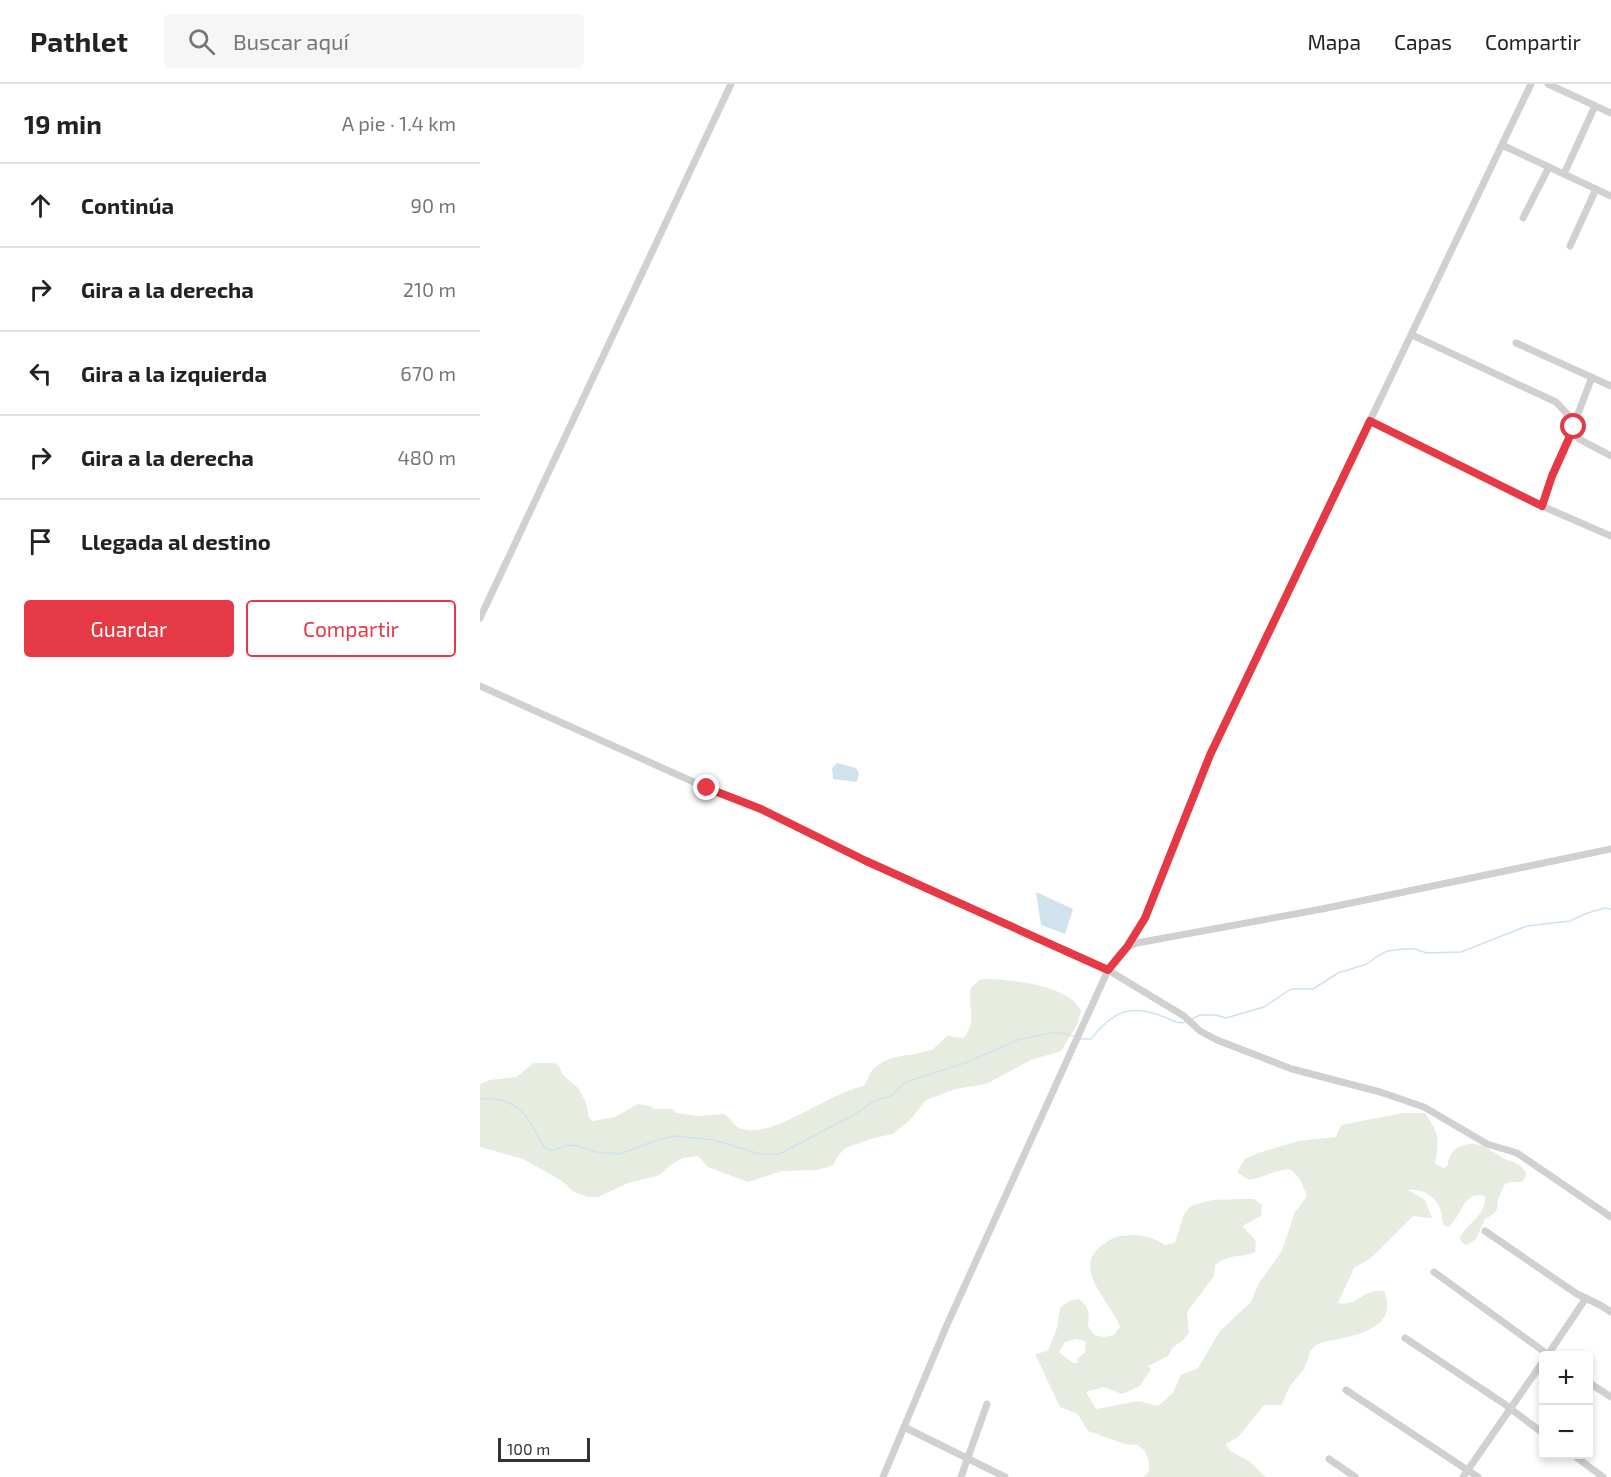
<!DOCTYPE html>
<html lang="es">
<head>
<meta charset="utf-8">
<style>
  body { margin:0; font-family:"Exo 2",sans-serif; background:#f6f6f6; color:#222 }
  .controls { position:absolute; right:18px; bottom:18px; display:grid; overflow:hidden; border-radius:6px; box-shadow:0 3px 9px #0003 }
  .controls button { width:54px; height:54px; display:grid; place-items:center; padding:0; border:0; border-bottom:2px solid #e0e0e0; background:#fff; color:#222; font:30px sans-serif }
  .scale { position:absolute; left:18px; bottom:15px; width:92px; box-sizing:border-box; padding-left:6px; border:3px solid #333; border-top:0; font-size:16px; line-height:21px; white-space:nowrap; color:#333; -webkit-text-stroke:4px #fff; paint-order:stroke }
  .stop { position:absolute; width:18px; height:18px; margin:-14px; border:4px solid #e63946; border-radius:50%; background:#fff }
  .stop.end { background:#e63946; border-color:#fff; box-shadow:0 2px 6px #0008 }
  .list { margin:0; padding:0; list-style:none }
  h2 { display:flex; justify-content:space-between; align-items:center; height:78px; margin:0; padding:0 24px; font-size:26px }
  h2 small { font-size:20px; font-weight:400; color:#767676 }
  .list li { display:grid; grid-template-columns:39px 1fr auto; gap:18px; align-items:center; box-sizing:border-box; height:84px; padding:0 24px; border-top:2px solid #e0e0e0 }
  .list b { display:block; font-size:22px; white-space:nowrap }
  .list em { font-size:20px; font-style:normal; color:#767676 }
  .actions { display:flex; gap:12px; padding:18px 24px }
  .actions a { flex:1; padding:14px 0; border:2px solid #e63946; border-radius:6px; text-align:center; font-size:21px; color:#e63946 }
  .actions .main { background:#e63946; color:#fff }
  .icon { flex:none; width:33px; height:33px; fill:none; stroke:currentColor; stroke-width:2; stroke-linecap:round; stroke-linejoin:round }
  .map { position:relative; flex:none; width:1131px; height:1393px; overflow:hidden }
  header { display:flex; align-items:center; gap:36px; box-sizing:border-box; height:84px; padding:0 30px; background:#fff; border-bottom:2px solid #e0e0e0 }
  header strong { font-size:28px }
  nav { display:flex; gap:33px; margin-inline-start:auto; font-size:21px }
  .search { width:420px; height:54px; background:#f6f6f6; display:flex; align-items:center; gap:15px; box-sizing:border-box; padding:0 21px; border-radius:6px; color:#767676; font-size:22px }
  main { display:flex }
  aside { flex:1; background:#fff }
  .map>svg:first-child { display:block }
</style>
</head>
<body>
<header>
<strong>Pathlet</strong>
<div class="search"><svg class="icon" aria-label="search" viewBox="0 0 24 24"><circle cx="10" cy="10" r="6"/><path d="M15 15l6 6"/></svg>Buscar aquí</div>
<nav><a>Mapa</a><a>Capas</a><a>Compartir</a></nav>
</header>
<main>
<aside>
<h2>19 min<small>A pie · 1.4 km</small></h2>
<ul class="list">
<li><svg class="icon" aria-label="ahead" viewBox="0 0 24 24"><path d="M12 20V5M6 11l6-6 6 6"/></svg><div><b>Continúa</b></div><em>90 m</em></li>
<li><svg class="icon" aria-label="right" viewBox="0 0 24 24"><path d="M7 20v-9h11M14 6l5 5-5 5"/></svg><div><b>Gira a la derecha</b></div><em>210 m</em></li>
<li><svg class="icon" aria-label="left" viewBox="0 0 24 24"><path d="M17 20v-9H6M10 6l-5 5 5 5"/></svg><div><b>Gira a la izquierda</b></div><em>670 m</em></li>
<li><svg class="icon" aria-label="right" viewBox="0 0 24 24"><path d="M7 20v-9h11M14 6l5 5-5 5"/></svg><div><b>Gira a la derecha</b></div><em>480 m</em></li>
<li><svg class="icon" aria-label="arrive" viewBox="0 0 24 24"><path d="M6 21V4h12l-3 4 3 4H6"/></svg><div><b>Llegada al destino</b></div></li>
</ul>
<div class="actions"><a class="main">Guardar</a><a>Compartir</a></div>
</aside>
<div class="map">
<svg width="1131" height="1393" viewBox="0 0 1131 1393">
  <rect width="100%" height="100%" fill="#fff"/>
  <g fill="#e6ecdf" fill-rule="evenodd">
    <path d="M 503,895 C 528,895 590,901 601,927 L 597,941 L 581,967 L 551,976 L 506,1000 L 475,1005 L 446,1016 L 430,1036 L 413,1050 L 394,1054 L 365,1064 L 358,1072 L 353,1081 L 338,1086 L 302,1087 L 268,1098 L 228,1083 L 218,1072 L 203,1074 L 189,1082 L 180,1091 L 148,1099 L 118,1113 L 108,1113 L 94,1108 L 82,1097 L 43,1075 L 0,1063 L 0,1000 L 10,996 L 36,993 L 54,979 L 74,979 L 79,982 L 83,991 L 99,1005 L 106,1019 L 109,1034 L 113,1037 L 135,1033 L 158,1020 L 170,1022 L 174,1025 L 192,1025 L 196,1029 L 218,1032 L 244,1030 C 251,1034 254,1043 262,1045 C 293,1055 350,1008 384,1002 C 387,998 388,993 390,989 C 400,976 415,972 429,971 C 436,971 443,967 452,966 L 467,952 L 483,954 C 498,940 487,921 491,904 L 498,897 Z"/>
    <path d="M 923,1029 L 945,1029 C 960,1051 959,1055 955,1080 L 964,1084 L 968,1081 C 968,1064 987,1056 1003,1062 C 1010,1065 1016,1070 1023,1074 C 1033,1079 1040,1078 1046,1089 L 1045,1094 L 1042,1098 L 1031,1098 L 1025,1100 L 1018,1115 L 1017,1125 L 1014,1130 L 1005,1135 L 996,1155 L 987,1161 L 982,1159 L 980,1154 C 987,1139 1007,1131 1005,1112 C 981,1107 983,1133 968,1143 L 964,1141 C 961,1136 963,1133 961,1127 C 957,1113 942,1104 928,1106 L 945,1116 L 952,1134 L 933,1132 L 891,1174 L 874,1184 L 858,1219 C 880,1223 881,1204 904,1207 C 918,1240 884,1250 858,1255 C 851,1257 842,1257 836,1261 C 827,1268 829,1277 823,1286 C 811,1301 809,1301 802,1321 L 784,1321 L 758,1353 L 746,1360 L 750,1367 L 769,1377 L 786,1393 L 664,1393 L 669,1387 L 669,1377 L 665,1367 L 658,1361 L 645,1360 L 608,1347 L 598,1330 L 580,1323 L 555,1270 L 568,1267 L 577,1244 L 580,1224 L 589,1217 L 599,1215 C 609,1223 610,1229 608,1242 L 614,1251 L 624,1253 L 634,1251 L 640,1243 C 632,1219 591,1185 621,1162 C 628,1157 633,1153 641,1152 C 657,1150 671,1151 685,1161 L 695,1159 L 704,1130 L 711,1122 L 732,1116 L 763,1115 L 774,1115 L 782,1121 L 781,1132 L 762,1142 L 776,1157 L 775,1168 C 758,1175 753,1168 735,1181 L 734,1192 L 707,1228 L 709,1249 L 702,1257 L 693,1263 L 688,1272 L 668,1282 L 671,1285 L 660,1302 L 642,1310 L 624,1303 L 606,1308 L 616,1325 L 658,1317 L 678,1322 L 693,1309 L 701,1291 L 718,1284 L 740,1247 L 771,1218 L 779,1199 L 802,1167 L 815,1128 L 827,1112 L 820,1095 L 810,1085 C 795,1086 784,1093 769,1096 L 757,1088 L 765,1075 L 778,1069 L 819,1057 L 856,1053 L 861,1041 ZM 596,1255 L 606,1257 L 605,1268 L 597,1275 L 598,1279 L 593,1279 L 579,1268 L 585,1258 Z"/>
  </g>
  <g fill="#cfe2ee">
    <path d="M 357,679 L 376,684 L 379,689 L 377,698 L 353,695 L 352,684 Z"/>
    <path d="M 556,808 L 593,825 L 585,850 L 561,841 Z"/>
  </g>
  <g fill="none" stroke-linecap="round" stroke-linejoin="round">
    <g stroke="#cfe2ee" stroke-width="1.5">
      <path d="M 712,935 L 720,931 L 736,931 L 746,934 L 784,923 L 811,905 L 833,905 L 858,889 L 887,880 L 896,873 L 907,867 L 923,865 L 935,865 L 947,869 L 981,868 L 1047,842 L 1090,837 L 1105,830 L 1124,824 L 1131,825"/>
      <path d="M 601,955 L 611,955 C 634,926 651,919 687,934 C 694,937 697,940 705,938"/>
      <path d="M 0,1015 C 17,1013 38,1019 48,1035 C 55,1045 58,1055 66,1065 L 75,1066 L 87,1061 L 97,1062 L 116,1068 L 140,1070 L 177,1056 L 195,1052 L 234,1056 L 280,1070 L 299,1070 L 372,1032 L 394,1017 L 411,1012 L 426,998 L 488,978 L 537,956 L 576,948 L 594,952"/>
    </g>
    <g stroke="#d0d0d0" stroke-width="7">
      <path d="M 1068,0 L 1131,29"/>
      <path d="M 1022,61 L 1131,112"/>
      <path d="M 1084,90 L 1115,22"/>
      <path d="M 1043,134 L 1069,83"/>
      <path d="M 1090,162 L 1116,105"/>
      <path d="M 932,251 L 1076,318 L 1091,334 L 1099,355 L 1131,372"/>
      <path d="M 1036,259 L 1131,302"/>
      <path d="M 890,337 L 1062,422 L 1131,452"/>
      <path d="M 1062,422 L 1072,392 L 1088,356 L 1112,293"/>
      <path d="M 0,534 L 251,0"/>
      <path d="M 0,602 L 227,704 L 281,725 L 386,777 L 628,886 L 704,932 L 720,947 L 737,956 L 812,985 L 900,1008 L 944,1023 L 1007,1060 L 1037,1069 L 1131,1133"/>
      <path d="M 647,863 L 665,834 L 730,671 L 1051,0"/>
      <path d="M 1005,1147 L 1097,1210 L 1120,1221 L 1131,1228"/>
      <path d="M 954,1188 L 1070,1272"/>
      <path d="M 925,1254 L 1023,1319 L 1064,1350"/>
      <path d="M 1067,1272 L 1106,1214"/>
      <path d="M 1108,1298 L 1131,1313"/>
      <path d="M 866,1306 L 998,1393"/>
      <path d="M 424,1343 L 525,1393"/>
      <path d="M 1092,1370 L 1123,1393"/>
      <path d="M 849,1375 L 875,1393"/>
      <path d="M 403,1393 L 466,1243 L 628,886 L 639,871 L 647,863 L 657,859 L 842,825 L 1131,765"/>
      <path d="M 481,1393 L 507,1320"/>
      <path d="M 983,1393 L 1064,1276"/>
    </g>
  </g>
  <g fill="none" stroke-linecap="round" stroke-linejoin="round">
    <path stroke="#e63946" stroke-width="8" d="M 227,704 L 281,725 L 386,777 L 628,886 L 647,863 L 665,834 L 730,671 L 890,337 L 1062,422 L 1072,392 L 1094,343"/>
  </g>
</svg>
<div class="controls">
<button>+</button>
<button>−</button>
</div>
<div class="scale">100 m</div>
<div class="stop" style="left:1094px;top:343px"></div>
<div class="stop end" style="left:227px;top:704px"></div>
</div>
</main>
</body>
</html>
